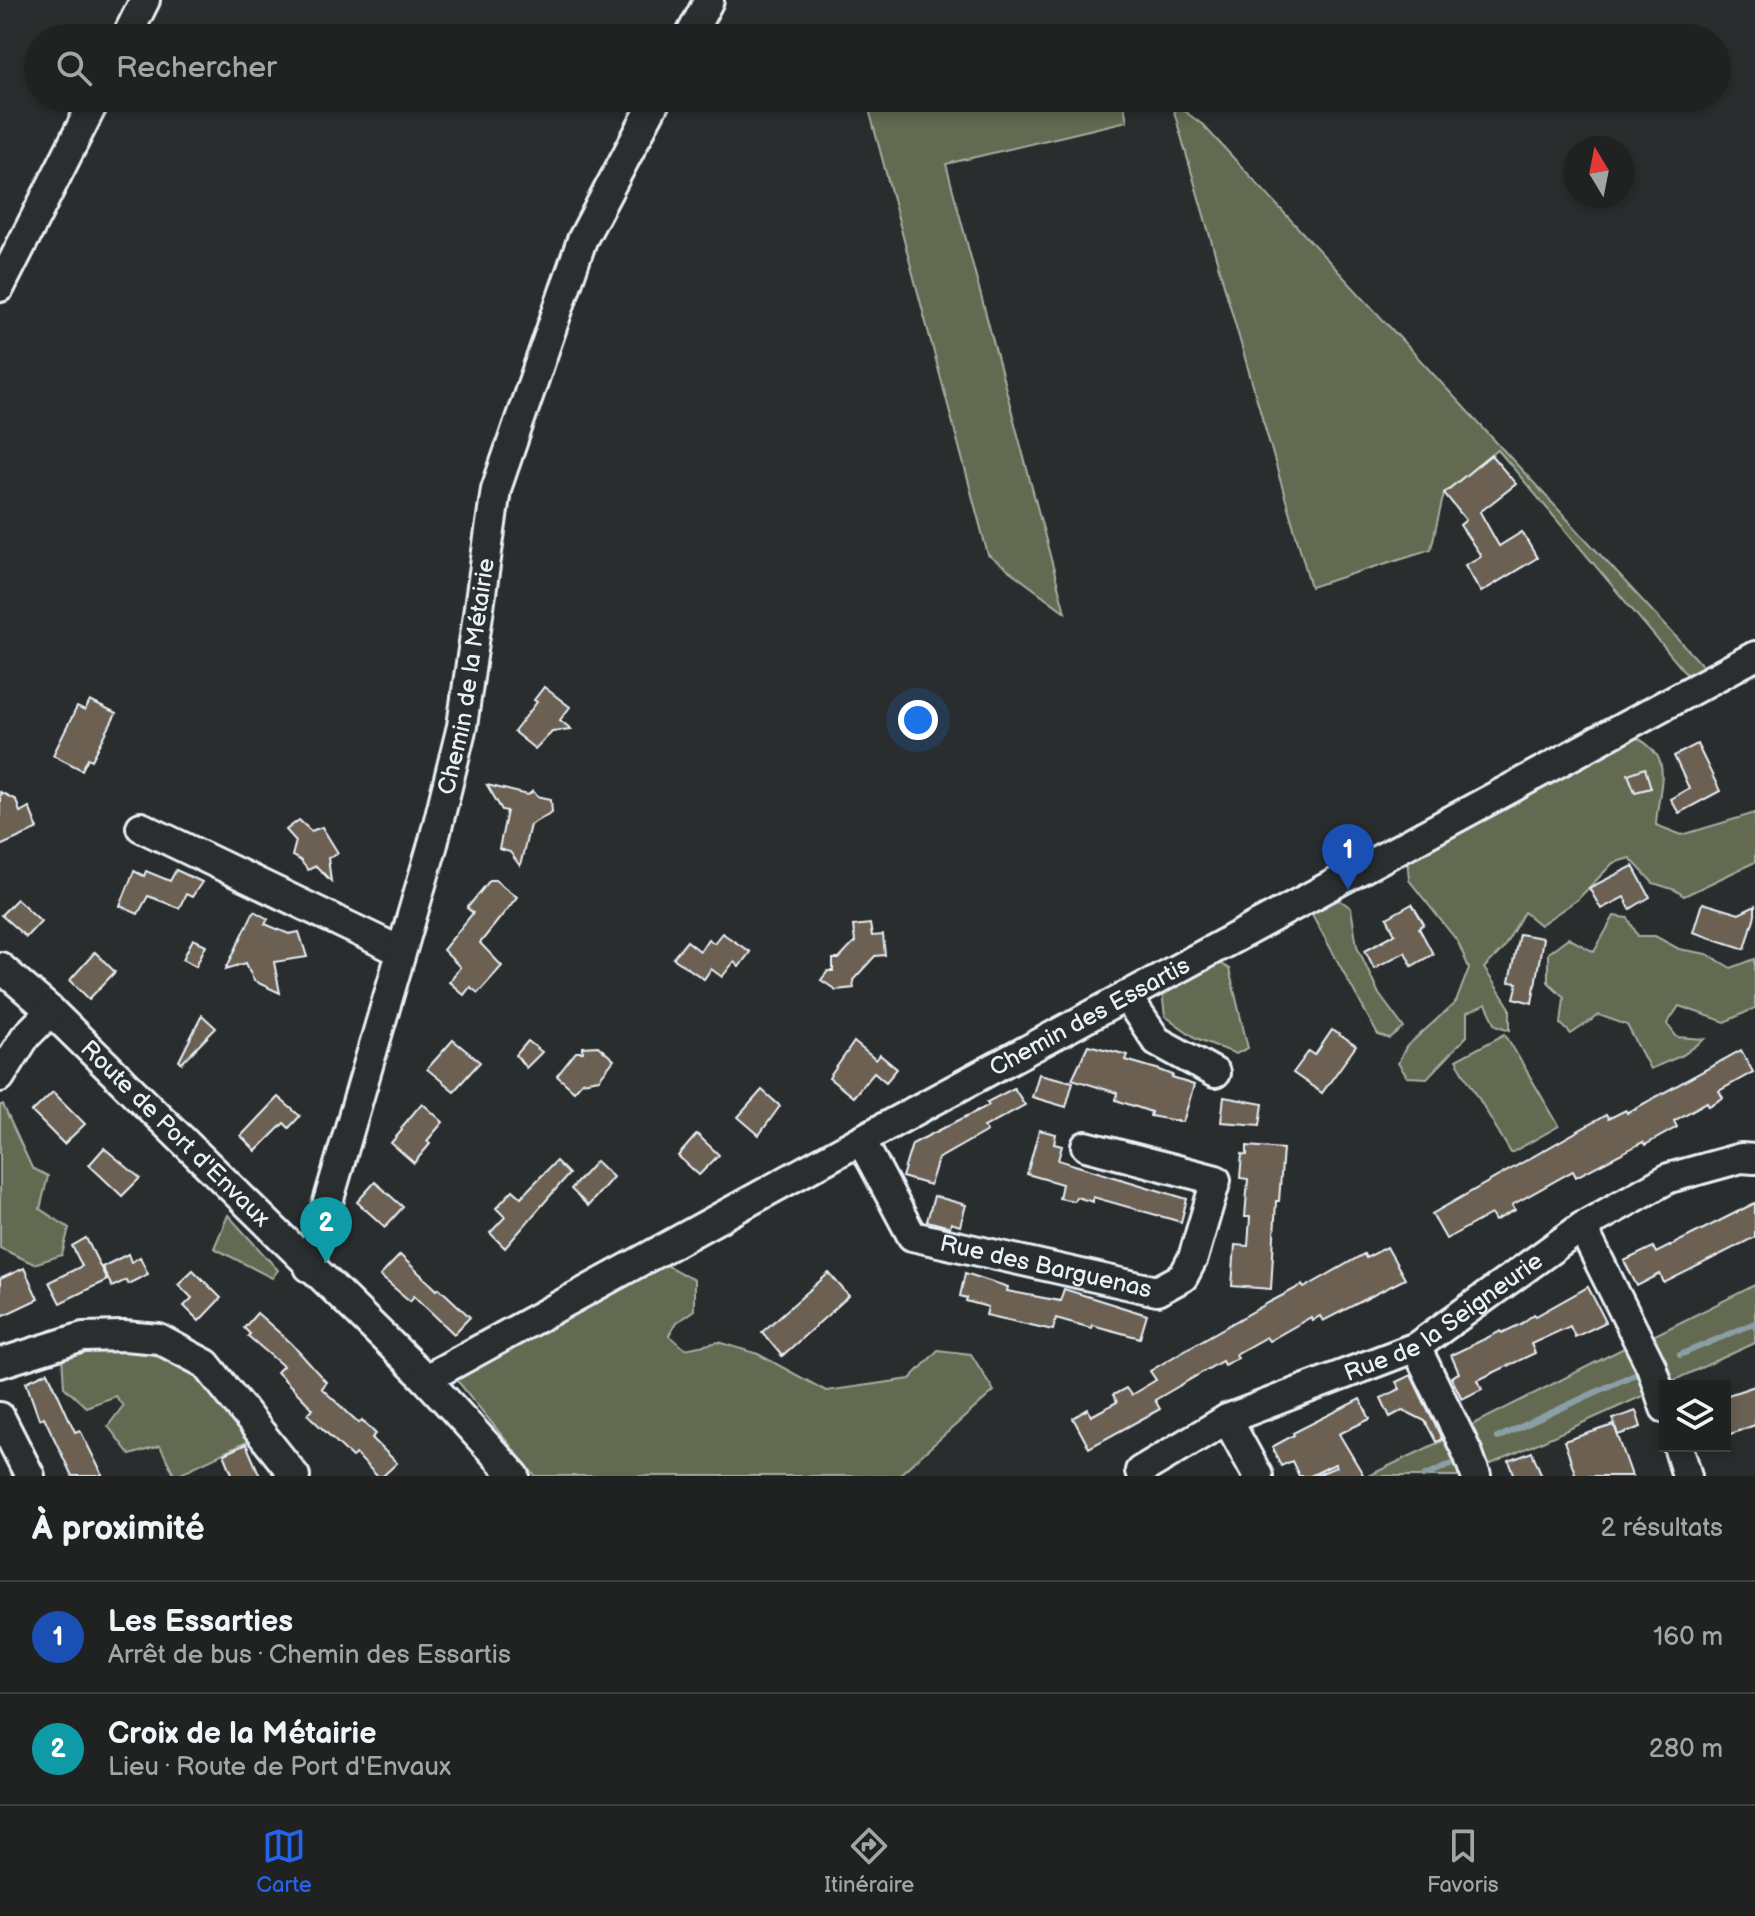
<!DOCTYPE html>
<html lang="fr">
<head>
<meta charset="utf-8">
<style>
  body { margin:0; font-family:"Balsamiq Sans",sans-serif; background:#282a2a; color:#f1f3f6 }
  .controls { position:absolute; right:24px; bottom:24px; display:grid; overflow:hidden; border-radius:0px; box-shadow:0 4px 12px #0003 }
  .controls button { width:72px; height:72px; display:grid; place-items:center; padding:0; border:0; border-bottom:2px solid #3d3f40; background:#202222; color:#f1f3f6; font:40px sans-serif }
  .compass { position:absolute; left:1563px; top:136px; width:72px; height:72px; border-radius:50%; background:#202222; box-shadow:0 4px 12px #0003; rotate:350deg }
  .you { position:absolute; left:918px; top:720px; width:28px; height:28px; margin:-20px; border:6px solid #fff; border-radius:50%; background:#1a73e8; box-shadow:0 0 0 12px #1a73e833 }
  .badge { display:grid; place-items:center; width:52px; height:52px; border-radius:50%; background:#2563eb; color:#fff; font-size:26px; font-weight:700 }
  .pin { position:absolute; translate:-50% -66px; filter:drop-shadow(0 2px 4px #0008) }
  .pin::after { content:''; position:absolute; top:42px; width:28px; height:24px; background:inherit; clip-path:polygon(0 0,100% 0,50% 100%) }
  .list { margin:0; padding:0; list-style:none }
  h2 { display:flex; justify-content:space-between; align-items:center; height:104px; margin:0; padding:0 32px; font-size:34px }
  h2 small { font-size:26px; font-weight:400; color:#a2a4a5 }
  .list li { display:grid; grid-template-columns:52px 1fr auto; gap:24px; align-items:center; box-sizing:border-box; height:112px; padding:0 32px; border-top:2px solid #3d3f40 }
  .list b { display:block; font-size:30px; white-space:nowrap }
  .list p { margin:0; font-size:26px; white-space:nowrap; color:#a2a4a5 }
  .list em { font-size:26px; font-style:normal; color:#a2a4a5 }
  .icon { flex:none; width:44px; height:44px; fill:none; stroke:currentColor; stroke-width:2; stroke-linecap:round; stroke-linejoin:round }
  .map { position:relative; flex:none; width:1755px; height:1476px; overflow:hidden }
  .search { position:absolute; background:#202222; box-shadow:0 4px 12px #0003; left:24px; right:24px; top:24px; height:88px; display:flex; align-items:center; gap:20px; box-sizing:border-box; padding:0 28px; border-radius:44px; color:#a2a4a5; font-size:30px }
  .sheet { height:328px; background:#202222 }
  nav { display:flex; justify-content:space-around; align-items:center; box-sizing:border-box; height:112px; border-top:2px solid #3d3f40; background:#202222; font-size:22px; color:#a2a4a5 }
  nav a { display:grid; justify-items:center; gap:4px }
  nav .on { color:#2563eb }
  .map>svg:first-child { display:block }
</style>
</head>
<body>
<div class="map">
<svg width="1755" height="1476" viewBox="0 0 1755 1476">
  <rect width="100%" height="100%" fill="#2a2d2e"/>
  <filter id="ink" filterUnits="userSpaceOnUse"><feTurbulence type="fractalNoise" baseFrequency=".0125" numOctaves="2"/><feDisplacementMap in="SourceGraphic" scale="16" xChannelSelector="R" yChannelSelector="G"/><feConvolveMatrix kernelMatrix="1 2 1 2 8 2 1 2 1" color-interpolation-filters="sRGB"/></filter>
  <g filter="url(#ink)">
    <g fill="#636b51" stroke="#a6aea4" stroke-width="2">
      <path d="M 866,98 L 945,98 L 956,102 L 988,98 L 1123,98 L 1127,121 L 946,164 L 1065,612 L 988,555 Z"/>
      <path d="M 1171,101 L 1203,125 L 1704,667 L 1688,676 L 1498,450 L 1444,493 L 1431,549 L 1311,587 Z"/>
      <path d="M 1630,734 C 1678,757 1658,782 1656,825 L 1682,835 L 1755,813 L 1755,862 L 1684,896 L 1675,890 L 1653,883 L 1630,858 L 1613,863 L 1578,899 L 1540,925 L 1524,912 L 1503,949 L 1484,968 L 1510,1008 L 1510,1030 L 1496,1025 L 1486,1004 L 1467,1013 L 1467,1036 L 1427,1078 L 1407,1077 L 1398,1063 L 1406,1047 L 1456,1002 L 1469,968 L 1458,942 L 1409,880 L 1407,854 Z"/>
      <path d="M 1340,900 L 1351,908 L 1357,946 L 1379,994 L 1404,1028 L 1390,1039 L 1378,1035 L 1309,909 L 1324,901 Z"/>
      <path d="M 1614,916 L 1628,918 L 1638,936 L 1655,936 L 1679,949 L 1707,954 L 1731,968 L 1755,959 L 1755,1008 L 1725,1022 L 1679,1006 L 1667,1024 L 1677,1037 L 1705,1039 L 1683,1055 L 1650,1069 L 1627,1025 L 1599,1015 L 1571,1034 L 1561,1024 L 1564,997 L 1548,982 L 1548,953 L 1568,938 L 1594,952 Z"/>
      <path d="M 1210,957 L 1229,969 L 1248,1048 L 1236,1054 L 1196,1038 L 1165,1016 L 1160,978 Z"/>
      <path d="M 1505,1034 L 1559,1126 L 1511,1153 L 1456,1060 Z"/>
      <path d="M 0,1105 L 3,1105 L 32,1168 L 48,1176 L 40,1209 L 69,1228 L 62,1255 L 34,1264 L 0,1248 Z"/>
      <path d="M 228,1215 L 278,1270 L 272,1278 L 214,1248 Z"/>
      <path d="M 664,1264 L 694,1280 L 694,1310 L 676,1323 L 669,1335 L 685,1349 L 719,1342 L 758,1354 L 826,1391 L 910,1379 L 938,1350 L 971,1354 L 994,1391 L 898,1476 L 535,1476 L 447,1368 Z"/>
      <path d="M 1755,1285 L 1755,1343 L 1666,1384 L 1647,1339 Z"/>
      <path d="M 1630,1345 L 1647,1394 L 1480,1469 L 1466,1428 Z"/>
      <path d="M 89,1348 C 107,1348 127,1345 145,1348 C 187,1354 226,1410 251,1440 L 175,1476 L 160,1446 L 130,1455 L 108,1426 L 123,1406 L 115,1396 L 86,1407 L 64,1387 L 62,1355 Z"/>
      <path d="M 1450,1437 L 1464,1476 L 1368,1476 Z"/>
    </g>
    <g fill="none" stroke-linecap="round" stroke-linejoin="round">
      <g stroke="#8a9fa6" stroke-width="6">
        <path d="M 1680,1355 L 1755,1323"/>
        <path d="M 1497,1438 L 1635,1374"/>
        <path d="M 1424,1476 L 1451,1464"/>
      </g>
    </g>
    <g fill="#6c6153" stroke="#e8f1f8" stroke-width="2">
      <path d="M 1491,455 L 1516,484 L 1480,512 L 1499,546 L 1522,532 L 1537,558 L 1481,592 L 1465,565 L 1481,556 L 1460,525 L 1466,520 L 1444,493 Z"/>
      <path d="M 544,687 L 570,707 L 560,720 L 571,729 L 552,731 L 535,749 L 514,732 L 537,702 L 534,700 Z"/>
      <path d="M 90,701 L 116,714 L 92,760 L 88,758 L 82,770 L 53,755 L 77,707 L 85,711 Z"/>
      <path d="M 1697,744 L 1720,791 L 1679,813 L 1670,799 L 1689,788 L 1674,756 Z"/>
      <path d="M 1645,768 L 1651,788 L 1635,792 L 1628,774 Z"/>
      <path d="M 487,785 L 528,795 L 533,791 L 537,796 L 551,799 L 552,812 L 530,825 L 520,866 L 510,852 L 499,849 L 507,811 L 502,810 Z"/>
      <path d="M 0,792 L 16,800 L 20,812 L 29,807 L 38,829 L 0,846 Z"/>
      <path d="M 299,820 L 311,831 L 322,827 L 338,853 L 328,858 L 331,881 L 316,866 L 308,870 L 300,860 L 292,856 L 296,841 L 286,830 Z"/>
      <path d="M 1633,866 L 1650,897 L 1630,909 L 1624,897 L 1601,909 L 1589,888 Z"/>
      <path d="M 176,870 L 202,882 L 192,897 L 186,894 L 179,908 L 148,896 L 138,914 L 120,906 L 134,871 L 144,876 L 146,871 L 170,881 Z"/>
      <path d="M 490,880 L 495,880 L 517,897 L 480,943 L 502,966 L 478,993 L 470,987 L 464,995 L 449,982 L 460,967 L 443,950 L 473,913 L 467,908 Z"/>
      <path d="M 17,899 L 41,921 L 26,937 L 1,915 Z"/>
      <path d="M 1702,903 L 1739,914 L 1755,906 L 1755,915 L 1745,949 L 1693,932 Z"/>
      <path d="M 1412,904 L 1424,924 L 1419,928 L 1433,954 L 1412,966 L 1405,952 L 1374,968 L 1365,950 L 1395,934 L 1387,918 Z"/>
      <path d="M 254,911 L 268,919 L 265,924 L 289,934 L 299,932 L 307,957 L 274,962 L 280,993 L 254,981 L 246,963 L 226,969 Z"/>
      <path d="M 870,924 L 872,936 L 883,935 L 885,955 L 875,956 L 853,980 L 854,988 L 836,990 L 821,980 L 828,971 L 833,971 L 833,959 L 839,959 L 855,942 L 853,926 Z"/>
      <path d="M 722,933 L 750,952 L 739,967 L 734,962 L 722,977 L 711,969 L 704,979 L 673,958 L 687,941 L 700,951 L 708,939 L 714,943 Z"/>
      <path d="M 1519,934 L 1543,938 L 1532,1003 L 1514,998 L 1518,983 L 1509,982 Z"/>
      <path d="M 193,939 L 206,945 L 196,966 L 183,959 Z"/>
      <path d="M 95,952 L 115,972 L 89,999 L 70,980 Z"/>
      <path d="M 202,1015 L 216,1028 L 182,1063 L 179,1061 Z"/>
      <path d="M 1332,1030 L 1356,1046 L 1322,1093 L 1293,1073 L 1309,1051 L 1315,1055 Z"/>
      <path d="M 453,1040 L 480,1062 L 454,1091 L 427,1069 Z"/>
      <path d="M 528,1041 L 542,1052 L 526,1068 L 516,1055 Z"/>
      <path d="M 854,1042 L 876,1060 L 880,1055 L 897,1069 L 886,1082 L 874,1072 L 853,1097 L 829,1078 Z"/>
      <path d="M 1088,1045 L 1128,1055 L 1126,1060 L 1160,1070 L 1173,1075 L 1172,1078 L 1194,1085 L 1183,1122 L 1150,1116 L 1151,1112 L 1116,1100 L 1117,1093 L 1072,1079 Z"/>
      <path d="M 598,1046 L 614,1060 L 599,1079 L 582,1082 L 574,1091 L 557,1076 L 576,1052 L 583,1052 L 583,1047 Z"/>
      <path d="M 1741,1050 L 1753,1072 L 1719,1091 L 1723,1098 L 1709,1106 L 1707,1102 L 1674,1121 L 1677,1127 L 1645,1145 L 1643,1142 L 1576,1177 L 1573,1171 L 1512,1205 L 1515,1210 L 1495,1221 L 1491,1214 L 1446,1239 L 1432,1214 L 1606,1115 L 1608,1119 L 1626,1110 L 1627,1113 Z"/>
      <path d="M 1039,1074 L 1073,1082 L 1066,1107 L 1032,1097 Z"/>
      <path d="M 1014,1088 L 1025,1105 L 984,1127 L 987,1131 L 938,1159 L 930,1185 L 902,1177 L 912,1144 L 989,1105 L 987,1102 Z"/>
      <path d="M 762,1090 L 780,1106 L 759,1135 L 738,1117 Z"/>
      <path d="M 53,1092 L 85,1124 L 64,1144 L 32,1112 Z"/>
      <path d="M 278,1097 L 300,1116 L 289,1128 L 284,1123 L 256,1151 L 241,1136 Z"/>
      <path d="M 1224,1097 L 1263,1104 L 1260,1125 L 1221,1122 Z"/>
      <path d="M 422,1103 L 443,1122 L 427,1141 L 430,1144 L 414,1163 L 391,1143 L 402,1130 L 401,1128 Z"/>
      <path d="M 1039,1130 L 1056,1134 L 1054,1144 L 1062,1146 L 1058,1160 L 1187,1199 L 1181,1222 L 1093,1197 L 1093,1202 L 1076,1197 L 1074,1201 L 1059,1198 L 1062,1184 L 1027,1174 Z"/>
      <path d="M 697,1134 L 719,1155 L 699,1175 L 678,1156 Z"/>
      <path d="M 1247,1146 L 1283,1149 L 1279,1201 L 1276,1201 L 1271,1289 L 1232,1286 L 1235,1245 L 1248,1246 L 1250,1217 L 1245,1217 L 1248,1179 L 1240,1178 L 1242,1154 L 1247,1155 Z"/>
      <path d="M 104,1148 L 140,1178 L 122,1196 L 89,1165 Z"/>
      <path d="M 556,1161 L 569,1174 L 505,1248 L 490,1233 L 505,1217 L 496,1208 L 513,1190 L 521,1197 Z"/>
      <path d="M 596,1161 L 613,1177 L 588,1206 L 571,1189 Z"/>
      <path d="M 375,1182 L 403,1207 L 385,1227 L 357,1202 Z"/>
      <path d="M 934,1196 L 966,1205 L 960,1226 L 951,1223 L 950,1227 L 927,1221 Z"/>
      <path d="M 1755,1203 L 1755,1237 L 1664,1283 L 1660,1274 L 1637,1286 L 1624,1261 L 1653,1247 L 1656,1253 Z"/>
      <path d="M 86,1238 L 107,1280 L 60,1303 L 49,1282 L 82,1266 L 72,1246 Z"/>
      <path d="M 1387,1247 L 1405,1279 L 1323,1321 L 1320,1316 L 1312,1321 L 1311,1317 L 1269,1341 L 1266,1337 L 1236,1354 L 1238,1358 L 1224,1365 L 1222,1361 L 1155,1400 L 1160,1409 L 1089,1448 L 1073,1418 L 1088,1409 L 1091,1416 L 1117,1402 L 1113,1395 L 1126,1388 L 1131,1395 L 1156,1380 L 1150,1371 L 1185,1350 L 1270,1302 L 1302,1285 L 1304,1288 L 1364,1254 L 1366,1258 Z"/>
      <path d="M 128,1254 L 131,1262 L 140,1257 L 148,1274 L 128,1284 L 126,1280 L 112,1287 L 102,1267 Z"/>
      <path d="M 400,1255 L 437,1290 L 439,1288 L 470,1317 L 454,1334 L 414,1296 L 410,1301 L 380,1276 Z"/>
      <path d="M 24,1268 L 38,1299 L 0,1317 L 0,1279 Z"/>
      <path d="M 193,1270 L 221,1298 L 199,1321 L 184,1306 L 192,1298 L 178,1284 Z"/>
      <path d="M 829,1273 L 849,1296 L 782,1356 L 762,1332 Z"/>
      <path d="M 965,1273 L 1008,1287 L 1007,1291 L 1060,1301 L 1064,1289 L 1147,1315 L 1140,1338 L 1092,1325 L 1091,1328 L 1056,1318 L 1053,1330 L 986,1315 L 988,1307 L 966,1301 L 967,1298 L 960,1296 Z"/>
      <path d="M 1588,1287 L 1606,1322 L 1575,1337 L 1570,1326 L 1531,1344 L 1535,1353 L 1478,1380 L 1482,1389 L 1462,1399 L 1451,1377 L 1459,1373 L 1451,1355 L 1501,1331 L 1502,1333 L 1521,1324 L 1534,1314 L 1536,1316 Z"/>
      <path d="M 257,1313 L 291,1343 L 326,1382 L 321,1388 L 359,1423 L 362,1420 L 376,1434 L 372,1438 L 397,1463 L 383,1476 L 377,1476 L 356,1454 L 352,1457 L 307,1414 L 313,1409 L 277,1372 L 283,1366 L 248,1336 L 250,1334 L 244,1328 Z"/>
      <path d="M 48,1372 L 75,1432 L 80,1430 L 103,1476 L 72,1476 L 44,1417 L 39,1419 L 26,1382 Z"/>
      <path d="M 1411,1375 L 1442,1439 L 1436,1442 L 1425,1421 L 1403,1410 L 1390,1417 L 1381,1398 L 1400,1389 L 1396,1382 Z"/>
      <path d="M 1755,1386 L 1755,1425 L 1725,1436 L 1725,1396 Z"/>
      <path d="M 1360,1399 L 1370,1419 L 1339,1434 L 1364,1476 L 1315,1476 L 1336,1467 L 1335,1464 L 1310,1476 L 1299,1476 L 1292,1461 L 1281,1466 L 1272,1447 L 1294,1435 L 1293,1433 Z"/>
      <path d="M 1636,1411 L 1641,1427 L 1618,1435 L 1613,1419 Z"/>
      <path d="M 1614,1425 L 1632,1476 L 1576,1476 L 1564,1441 Z"/>
      <path d="M 246,1444 L 260,1476 L 233,1476 L 224,1454 Z"/>
      <path d="M 1532,1452 L 1542,1476 L 1515,1476 L 1509,1461 Z"/>
    </g>
    <g fill="none" stroke-linecap="round" stroke-linejoin="round">
      <defs>
        <g id="minor">
          <path d="M 126,38 L 145,0"/>
          <path d="M 689,38 L 709,0"/>
          <path d="M 0,287 L 96,98"/>
          <path d="M 141,827 L 400,951"/>
          <path id="s1" d="M 0,967 L 51,1011 L 426,1379 L 515,1476"/>
          <path d="M 1126,996 L 1157,1041 L 1215,1073"/>
          <path d="M 0,1077 L 25,1037 L 51,1011"/>
          <path id="s2" d="M 861,1140 L 912,1236 L 1157,1291 L 1183,1277 L 1193,1258 L 1216,1180 L 1086,1146"/>
          <path d="M 1582,1227 L 1651,1366 L 1665,1408"/>
          <path id="s3" d="M 309,1267 L 433,844 L 462,726 L 496,489 L 582,240 L 657,98"/>
          <path d="M 1416,1347 L 1468,1454 L 1476,1476"/>
          <path d="M 0,1363 L 83,1337 L 124,1336 L 159,1339 L 206,1364 L 295,1476"/>
          <path id="s4" d="M 426,1379 L 861,1140 L 1755,656"/>
          <path d="M 0,1417 L 30,1476"/>
          <path d="M 1227,1419 L 1258,1476"/>
          <path d="M 1678,1446 L 1687,1476"/>
          <path id="s5" d="M 1140,1471 L 1227,1419 L 1416,1347 L 1582,1227 L 1669,1178 L 1741,1158 L 1755,1159"/>
        </g>
      </defs>
      <use href="#minor" stroke="#e8f1f8" stroke-width="34"/>
      <use href="#minor" stroke="#2a2d2e" stroke-width="28"/>
    </g>
  </g>
  <g text-anchor="middle" stroke-width="6" stroke-linejoin="round" paint-order="stroke">
    <g font-size="24" fill="#e8f1f8" stroke="#2a2d2e">
      <text dy="8" stroke="none"><textPath href="#s3" startOffset="612">Chemin de la Métairie</textPath></text>
      <text dy="8" stroke="none"><textPath href="#s4" startOffset="756">Chemin des Essartis</textPath></text>
      <text dy="8" stroke="none"><textPath href="#s1" startOffset="242">Route de Port d'Envaux</textPath></text>
      <text dy="8" stroke="none"><textPath href="#s2" startOffset="246">Rue des Barguenas</textPath></text>
      <text dy="8" stroke="none"><textPath href="#s5" startOffset="342">Rue de la Seigneurie</textPath></text>
    </g>
  </g>
</svg>
<div class="controls">
<button><svg class="icon" aria-label="layers" viewBox="0 0 24 24"><path d="M12 4l9 5-9 5-9-5zM3 14l9 5 9-5"/></svg></button>
</div>
<svg class="compass" viewBox="-18 -18 36 36"><path d="M0-13l5 13h-10z" fill="#e53935"/><path d="M0 13l5-13h-10z" fill="#a2a4a5"/></svg>
<div class="you"></div>
<div class="pin badge" style="left:1348px;top:890px;background:#1a4fb4">1</div>
<div class="pin badge" style="left:326px;top:1263px;background:#0f9aa8">2</div>
<div class="search"><svg class="icon" aria-label="search" viewBox="0 0 24 24"><circle cx="10" cy="10" r="6"/><path d="M15 15l6 6"/></svg>Rechercher</div>
</div>
<section class="sheet">
<h2>À proximité<small>2 résultats</small></h2>
<ul class="list">
<li><span class="badge" style="background:#1a4fb4">1</span><div><b>Les Essarties</b><p>Arrêt de bus · Chemin des Essartis</p></div><em>160 m</em></li>
<li><span class="badge" style="background:#0f9aa8">2</span><div><b>Croix de la Métairie</b><p>Lieu · Route de Port d'Envaux</p></div><em>280 m</em></li>
</ul>
</section>
<nav>
<a class="on"><svg class="icon" aria-label="map" viewBox="0 0 24 24"><path d="M3 6l6-2 6 2 6-2v14l-6 2-6-2-6 2zM9 4v14M15 6v14"/></svg>Carte</a>
<a><svg class="icon" aria-label="directions" viewBox="0 0 24 24"><path d="M12 3l9 9-9 9-9-9zM9 14v-3h6M13 9l2 2-2 2"/></svg>Itinéraire</a>
<a><svg class="icon" aria-label="saved" viewBox="0 0 24 24"><path d="M7 4h10v16l-5-4-5 4z"/></svg>Favoris</a>
</nav>
</body>
</html>
